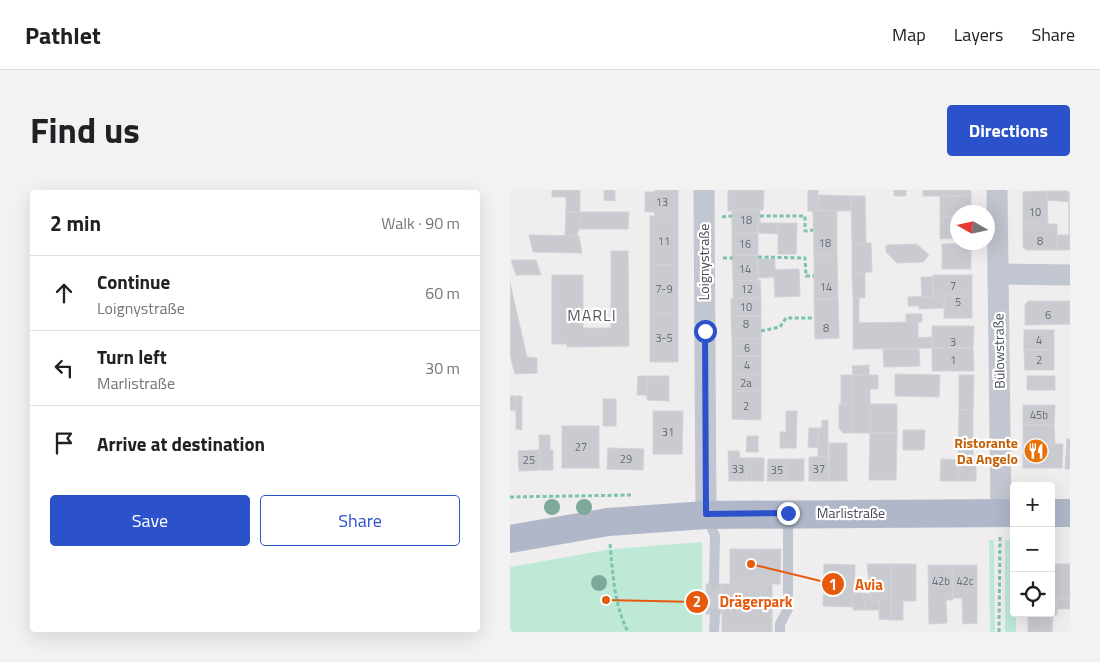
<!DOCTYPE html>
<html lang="en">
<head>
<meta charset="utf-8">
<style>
  body { margin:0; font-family:"Titillium Web",sans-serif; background:#f2f2f2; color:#202124 }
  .controls { position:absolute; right:15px; bottom:15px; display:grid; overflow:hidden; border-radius:5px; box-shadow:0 5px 20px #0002 }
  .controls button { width:45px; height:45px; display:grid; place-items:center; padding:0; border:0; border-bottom:1px solid #e0e0e0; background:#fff; color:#202124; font:25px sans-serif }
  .compass { position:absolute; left:440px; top:15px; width:45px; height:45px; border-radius:50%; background:#fff; box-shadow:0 5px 20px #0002; rotate:279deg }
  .stop { position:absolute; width:15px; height:15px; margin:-11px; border:4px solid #2b51cb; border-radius:50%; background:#fff }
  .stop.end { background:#2b51cb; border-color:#fff; box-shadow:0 1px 5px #0008 }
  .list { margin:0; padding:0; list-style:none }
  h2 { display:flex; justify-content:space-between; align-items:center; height:65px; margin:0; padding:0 20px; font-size:21px }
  h2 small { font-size:16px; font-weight:400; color:#757577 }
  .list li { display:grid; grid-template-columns:32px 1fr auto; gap:15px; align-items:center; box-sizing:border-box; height:75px; padding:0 20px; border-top:1px solid #e0e0e0 }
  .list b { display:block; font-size:19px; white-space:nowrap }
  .list p { margin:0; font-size:16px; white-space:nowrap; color:#757577 }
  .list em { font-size:16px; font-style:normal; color:#757577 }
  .actions { display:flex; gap:10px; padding:15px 20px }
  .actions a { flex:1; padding:11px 0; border:1px solid #2b51cb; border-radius:5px; text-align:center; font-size:18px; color:#2b51cb }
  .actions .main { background:#2b51cb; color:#fff }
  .icon { flex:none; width:28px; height:28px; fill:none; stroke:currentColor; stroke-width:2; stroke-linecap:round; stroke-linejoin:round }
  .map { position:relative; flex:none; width:560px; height:442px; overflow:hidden; border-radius:5px }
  header { display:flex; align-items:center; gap:30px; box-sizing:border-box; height:70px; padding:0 25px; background:#fff; border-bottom:1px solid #e0e0e0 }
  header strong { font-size:24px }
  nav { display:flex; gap:28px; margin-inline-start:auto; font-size:18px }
  .intro { display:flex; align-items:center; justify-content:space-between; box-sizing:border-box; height:120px; padding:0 30px }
  h1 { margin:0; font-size:35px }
  .button { padding:12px 22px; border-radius:5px; background:#2b51cb; color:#fff; font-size:18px; font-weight:700 }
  main { display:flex; gap:30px; padding:0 30px }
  aside { flex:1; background:#fff; border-radius:5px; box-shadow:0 5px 20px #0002 }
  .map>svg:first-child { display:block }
</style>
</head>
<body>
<header>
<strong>Pathlet</strong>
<nav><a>Map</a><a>Layers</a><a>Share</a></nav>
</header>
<div class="intro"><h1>Find us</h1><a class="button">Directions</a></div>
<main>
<aside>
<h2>2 min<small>Walk · 90 m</small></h2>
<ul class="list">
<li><svg class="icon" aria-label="ahead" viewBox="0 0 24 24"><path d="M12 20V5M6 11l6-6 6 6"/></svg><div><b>Continue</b><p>Loignystraße</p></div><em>60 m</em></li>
<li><svg class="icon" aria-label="left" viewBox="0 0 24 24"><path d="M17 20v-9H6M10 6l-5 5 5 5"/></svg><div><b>Turn left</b><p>Marlistraße</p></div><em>30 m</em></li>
<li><svg class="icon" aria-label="arrive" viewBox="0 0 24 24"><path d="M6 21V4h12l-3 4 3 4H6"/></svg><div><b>Arrive at destination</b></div></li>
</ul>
<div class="actions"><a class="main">Save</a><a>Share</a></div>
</aside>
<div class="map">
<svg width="560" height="442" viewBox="0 0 560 442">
  <rect width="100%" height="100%" fill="#efeded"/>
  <g fill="#bee9d7">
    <path d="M 479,350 L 484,350 L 485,442 L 480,442 Z"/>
    <path d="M 495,350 L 504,350 L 504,423 L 506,423 L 506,442 L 495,442 Z"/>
    <path d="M 192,352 L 192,442 L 0,442 L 0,377 L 102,359 Z"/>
  </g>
  <g fill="#cacbd1" stroke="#d1d2d8">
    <path d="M 42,0 L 70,0 L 70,22 L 56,22 L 56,7 L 42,7 Z"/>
    <path d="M 94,0 L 105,0 L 105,11 L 94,10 Z"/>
    <path d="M 145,0 L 168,0 L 168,26 L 145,26 L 144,22 L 135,22 L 135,2 L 145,2 Z"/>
    <path d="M 218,0 L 254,0 L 253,20 L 218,21 Z"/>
    <rect x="298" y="0" width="10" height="21"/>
    <rect x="384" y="0" width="12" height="6"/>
    <rect x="413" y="0" width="48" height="6"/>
    <path d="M 537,1 L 538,34 L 513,34 L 513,2 Z"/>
    <path d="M 537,1 L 559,1 L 559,12 L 537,10 Z"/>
    <path d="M 559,1 L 560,60 L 547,60 L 547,45 L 559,45 Z"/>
    <path d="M 308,5 L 341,6 L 341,21 L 308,21 Z"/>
    <path d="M 341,6 L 355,6 L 356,53 L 342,54 Z"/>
    <path d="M 430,6 L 461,6 L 461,22 L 448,22 L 448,27 L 430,27 Z"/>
    <path d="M 222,20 L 250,20 L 250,33 L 248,33 L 248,43 L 222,44 Z"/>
    <path d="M 327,20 L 327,66 L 304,66 L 303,21 Z"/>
    <path d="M 56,22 L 72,22 L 67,46 L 55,46 Z"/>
    <path d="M 72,22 L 119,22 L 118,39 L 69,39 Z"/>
    <rect x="140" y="26" width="28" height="49"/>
    <path d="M 430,27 L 448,27 L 448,48 L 430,49 Z"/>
    <path d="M 248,33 L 268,33 L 268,44 L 248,43 Z"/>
    <path d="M 268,33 L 287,33 L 286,64 L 268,64 Z"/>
    <path d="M 513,34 L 547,34 L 547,60 L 516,60 L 513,57 Z"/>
    <path d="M 248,43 L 248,65 L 222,65 L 222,44 Z"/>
    <path d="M 19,45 L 69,46 L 72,63 L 23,62 Z"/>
    <path d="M 361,53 L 362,82 L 342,83 L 342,54 Z"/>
    <path d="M 407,54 L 419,65 L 413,72 L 387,73 L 376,62 L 376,55 Z"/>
    <rect x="432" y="54" width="29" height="25"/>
    <path d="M 101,61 L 118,61 L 119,156 L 57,157 L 57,154 L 42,154 L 42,85 L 73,85 L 73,138 L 101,138 Z"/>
    <path d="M 222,65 L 248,65 L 248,90 L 223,91 Z"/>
    <path d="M 304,66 L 327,66 L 328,109 L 304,109 Z"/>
    <path d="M 248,69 L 265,69 L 265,80 L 289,79 L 290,106 L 265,107 L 264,87 L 248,88 Z"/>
    <path d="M 1,70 L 26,70 L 31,85 L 6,85 Z"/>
    <rect x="140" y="75" width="28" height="49"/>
    <path d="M 355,82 L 355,108 L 343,107 L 342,83 Z"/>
    <rect x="423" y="85" width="39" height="21"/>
    <path d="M 411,87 L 423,87 L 423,106 L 412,107 Z"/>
    <path d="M 248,90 L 250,90 L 251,108 L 223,109 L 223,91 Z"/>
    <path d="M 0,93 L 17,167 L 27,168 L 27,183 L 5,184 L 0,165 Z"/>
    <rect x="434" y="106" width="28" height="22"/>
    <path d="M 434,106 L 434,118 L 409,119 L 409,116 L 398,116 L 398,107 Z"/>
    <path d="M 343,107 L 349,108 L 349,133 L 343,133 Z"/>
    <path d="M 251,108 L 251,126 L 221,126 L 221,109 Z"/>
    <path d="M 304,109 L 328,109 L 329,148 L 305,149 Z"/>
    <path d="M 518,111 L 560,111 L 560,134 L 515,135 L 515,115 Z"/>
    <rect x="140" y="124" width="28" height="48"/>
    <path d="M 396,124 L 412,124 L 412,132 L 396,133 Z"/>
    <path d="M 221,126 L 251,126 L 251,149 L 222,149 Z"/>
    <path d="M 408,132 L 408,148 L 422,147 L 422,158 L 343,159 L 343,133 Z"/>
    <path d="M 422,136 L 464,136 L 463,158 L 422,158 Z"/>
    <rect x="514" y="140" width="30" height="20"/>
    <rect x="222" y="149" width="29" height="17"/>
    <path d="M 422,158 L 463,158 L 464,181 L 422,181 Z"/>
    <path d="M 373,159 L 409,159 L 410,176 L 374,177 Z"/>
    <path d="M 514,160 L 544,160 L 544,180 L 515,180 Z"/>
    <path d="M 222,166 L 251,166 L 251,185 L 222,184 Z"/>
    <path d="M 359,175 L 359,185 L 343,185 L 342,176 Z"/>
    <path d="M 222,184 L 251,185 L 251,202 L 222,201 Z"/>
    <path d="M 385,184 L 430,185 L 429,207 L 385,206 Z"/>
    <path d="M 331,185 L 343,185 L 342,214 L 331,214 Z"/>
    <path d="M 343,185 L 368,185 L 368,199 L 360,199 L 360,243 L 342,243 Z"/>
    <path d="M 449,185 L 464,185 L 463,220 L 449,220 Z"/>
    <path d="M 128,186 L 137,186 L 137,205 L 127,205 Z"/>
    <path d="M 137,186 L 159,186 L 159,211 L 137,210 Z"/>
    <rect x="517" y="186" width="28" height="14"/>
    <path d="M 222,201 L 251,202 L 251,230 L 222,229 Z"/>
    <path d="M 0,206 L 6,206 L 6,221 L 0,220 Z"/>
    <path d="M 6,206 L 12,206 L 12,240 L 6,239 Z"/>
    <rect x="93" y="209" width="13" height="27"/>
    <path d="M 329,214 L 342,214 L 342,243 L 333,243 L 329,238 Z"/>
    <rect x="360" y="214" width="27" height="29"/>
    <path d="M 513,215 L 545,215 L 544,235 L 513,235 Z"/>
    <path d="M 449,220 L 463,220 L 463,270 L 448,270 Z"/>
    <path d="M 143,221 L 173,221 L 172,264 L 143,264 Z"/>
    <path d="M 276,221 L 287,221 L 286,258 L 270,258 L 270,242 L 276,242 Z"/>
    <path d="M 312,230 L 318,230 L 318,267 L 308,267 L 308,238 L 312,238 Z"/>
    <path d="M 513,235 L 544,235 L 545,254 L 513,254 Z"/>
    <rect x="52" y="236" width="37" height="42"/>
    <path d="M 299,238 L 308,238 L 308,258 L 298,257 Z"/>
    <path d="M 393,240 L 415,240 L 414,260 L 393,260 Z"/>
    <path d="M 360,243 L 387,243 L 386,290 L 359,290 Z"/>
    <path d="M 29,245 L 40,245 L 40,260 L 43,260 L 43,280 L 30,280 Z"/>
    <path d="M 237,246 L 248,246 L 248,262 L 236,262 Z"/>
    <path d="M 557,249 L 560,249 L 560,279 L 555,279 Z"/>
    <rect x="319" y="253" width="18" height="38"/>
    <path d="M 513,254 L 553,254 L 552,278 L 513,278 Z"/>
    <path d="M 98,258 L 134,259 L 133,280 L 97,279 Z"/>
    <path d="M 29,260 L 30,280 L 9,281 L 8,261 Z"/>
    <path d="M 218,261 L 229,261 L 230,268 L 236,268 L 237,291 L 219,291 Z"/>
    <path d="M 299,267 L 318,267 L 319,291 L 299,291 Z"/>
    <path d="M 236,268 L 254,268 L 254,291 L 237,291 Z"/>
    <path d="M 258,269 L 276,269 L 276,291 L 257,291 Z"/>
    <rect x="276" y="269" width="18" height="22"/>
    <path d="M 431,269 L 448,270 L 448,291 L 430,291 Z"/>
    <rect x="448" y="270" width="18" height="21"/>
    <path d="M 220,359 L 271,359 L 270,394 L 220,394 Z"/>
    <path d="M 314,374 L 345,375 L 344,417 L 313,416 Z"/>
    <path d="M 357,374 L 381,374 L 381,430 L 369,429 L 369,411 L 361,411 Z"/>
    <path d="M 381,374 L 406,374 L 406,411 L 393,411 L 393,430 L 381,430 Z"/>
    <path d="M 541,374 L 552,374 L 552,409 L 547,409 L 547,425 L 543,425 L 542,442 L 518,442 L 518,423 L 541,423 Z"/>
    <rect x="552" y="374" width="8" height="35"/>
    <path d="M 418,375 L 442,375 L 443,410 L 436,410 L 437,433 L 419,434 Z"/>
    <path d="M 442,375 L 467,375 L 467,433 L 453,434 L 452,408 L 443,408 Z"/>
    <rect x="196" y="394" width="16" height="30"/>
    <rect x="212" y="394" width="50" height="48"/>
    <path d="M 344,403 L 353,403 L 356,420 L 343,420 Z"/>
    <path d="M 353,403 L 360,404 L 361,411 L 369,411 L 369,420 L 356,420 Z"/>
    <rect x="547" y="409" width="13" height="10"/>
  </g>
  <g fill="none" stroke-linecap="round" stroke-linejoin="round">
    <g stroke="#7ac3ae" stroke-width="3" stroke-dasharray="4 2.5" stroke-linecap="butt">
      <path d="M 250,26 L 295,26 L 295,41 L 303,40"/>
      <path d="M 212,27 L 222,26"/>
      <path d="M 248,67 L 295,68 L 296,86 L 304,86"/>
      <path d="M 213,68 L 223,68"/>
      <path d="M 251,141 L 270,137 L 276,128 L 304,128"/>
      <path d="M 0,307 L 121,305"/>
      <path d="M 100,354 C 103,385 104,414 118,442"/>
      <path d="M 489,442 L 490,346"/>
    </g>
    <g stroke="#c1c6d0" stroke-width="10">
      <path d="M 197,326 L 205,346 L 204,394"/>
      <path d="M 204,442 L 205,424"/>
      <path d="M 270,442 L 270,434 L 278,419 L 278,326"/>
    </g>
    <g stroke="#c1c6d0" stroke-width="21">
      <path d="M 194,0 L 196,325"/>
      <path d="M 487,0 L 491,323"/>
      <path d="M 488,84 L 560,85"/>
    </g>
    <g stroke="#afb7c9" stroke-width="28">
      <path d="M 541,323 L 560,323"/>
      <path d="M 0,349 L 98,332 L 196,325 L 504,323"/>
    </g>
  </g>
  <g fill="#7da99b">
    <circle cx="42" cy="317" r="8"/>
    <circle cx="74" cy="317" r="8"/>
    <circle cx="89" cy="393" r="8"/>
  </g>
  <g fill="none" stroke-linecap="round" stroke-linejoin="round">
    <path stroke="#2b51cb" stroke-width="6" d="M 195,141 L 196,324 L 278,323"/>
  </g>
  <defs>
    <symbol id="restaurant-disc" viewBox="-11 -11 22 22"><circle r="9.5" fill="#e8710a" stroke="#fff"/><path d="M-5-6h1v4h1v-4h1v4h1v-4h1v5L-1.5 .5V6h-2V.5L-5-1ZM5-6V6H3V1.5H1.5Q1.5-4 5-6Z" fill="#fff"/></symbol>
  </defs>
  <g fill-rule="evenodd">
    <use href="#restaurant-disc" x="512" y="247" width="28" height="28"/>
  </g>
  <g text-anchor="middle" stroke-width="4.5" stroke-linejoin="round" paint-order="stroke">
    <g font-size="11" fill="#686c76">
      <text x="152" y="16">13</text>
      <text x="525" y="26">10</text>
      <text x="236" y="34">18</text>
      <text x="154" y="55">11</text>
      <text x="530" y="55">8</text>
      <text x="315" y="57">18</text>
      <text x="235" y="58">16</text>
      <text x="235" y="83">14</text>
      <text x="443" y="100">7</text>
      <text x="316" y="101">14</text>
      <text x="154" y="103">7-9</text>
      <text x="237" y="103">12</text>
      <text x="448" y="116">5</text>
      <text x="236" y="121">10</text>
      <text x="538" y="129">6</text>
      <text x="236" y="138">8</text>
      <text x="316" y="142">8</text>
      <text x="154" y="152">3-5</text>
      <text x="529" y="154">4</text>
      <text x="443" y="156">3</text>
      <text x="237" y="162">6</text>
      <text x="443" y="174">1</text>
      <text x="529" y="174">2</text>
      <text x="237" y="179">4</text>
      <text x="236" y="197">2a</text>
      <text x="236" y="220">2</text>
      <text x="529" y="229">45b</text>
      <text x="158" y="246">31</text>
      <text x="71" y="261">27</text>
      <text x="116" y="273">29</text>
      <text x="19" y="274">25</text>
      <text x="228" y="283">33</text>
      <text x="309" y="283">37</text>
      <text x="267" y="284">35</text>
      <text x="431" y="395">42b</text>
      <text x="455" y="395">42c</text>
    </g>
    <g font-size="14" fill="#474c58" stroke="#fff">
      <text transform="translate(194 72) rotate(-90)" y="5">Loignystraße</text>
      <text transform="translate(489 161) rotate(-91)" y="5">Bülowstraße</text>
      <text x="341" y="328">Marlistraße</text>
    </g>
    <g font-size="14" font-weight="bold" fill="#c56008" stroke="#fff" text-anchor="end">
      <text x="508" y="258">Ristorante<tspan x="508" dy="16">Da Angelo</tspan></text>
    </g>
    <g font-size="16" letter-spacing="1" fill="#5a5c61" stroke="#fff">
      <text x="82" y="131">MARLI</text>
    </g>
  </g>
  <path fill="none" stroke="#e8590c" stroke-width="2" d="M241 374L323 394M96 410L187 412"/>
  <g fill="#e8590c" stroke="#fff" stroke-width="2">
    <circle cx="241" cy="374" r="5"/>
    <circle cx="96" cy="410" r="5"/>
    <circle cx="323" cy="394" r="12"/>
    <circle cx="187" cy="412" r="12"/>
  </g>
  <g font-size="15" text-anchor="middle" font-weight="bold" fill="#fff">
    <text x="323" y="400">1</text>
    <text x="187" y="417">2</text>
  </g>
  <g font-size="15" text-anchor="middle" font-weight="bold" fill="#e8590c" stroke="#fff" stroke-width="4.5" stroke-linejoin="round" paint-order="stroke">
    <text x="359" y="400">Avia</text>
    <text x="246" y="417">Drägerpark</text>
  </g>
</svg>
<div class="controls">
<button>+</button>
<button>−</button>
<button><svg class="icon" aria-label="locate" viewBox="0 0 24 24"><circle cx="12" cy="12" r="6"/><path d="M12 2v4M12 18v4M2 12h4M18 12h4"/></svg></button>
</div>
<svg class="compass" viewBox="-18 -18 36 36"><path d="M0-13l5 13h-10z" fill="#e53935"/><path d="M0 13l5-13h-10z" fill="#757577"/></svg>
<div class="stop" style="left:195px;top:141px"></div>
<div class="stop end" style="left:278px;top:323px"></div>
</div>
</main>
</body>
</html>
